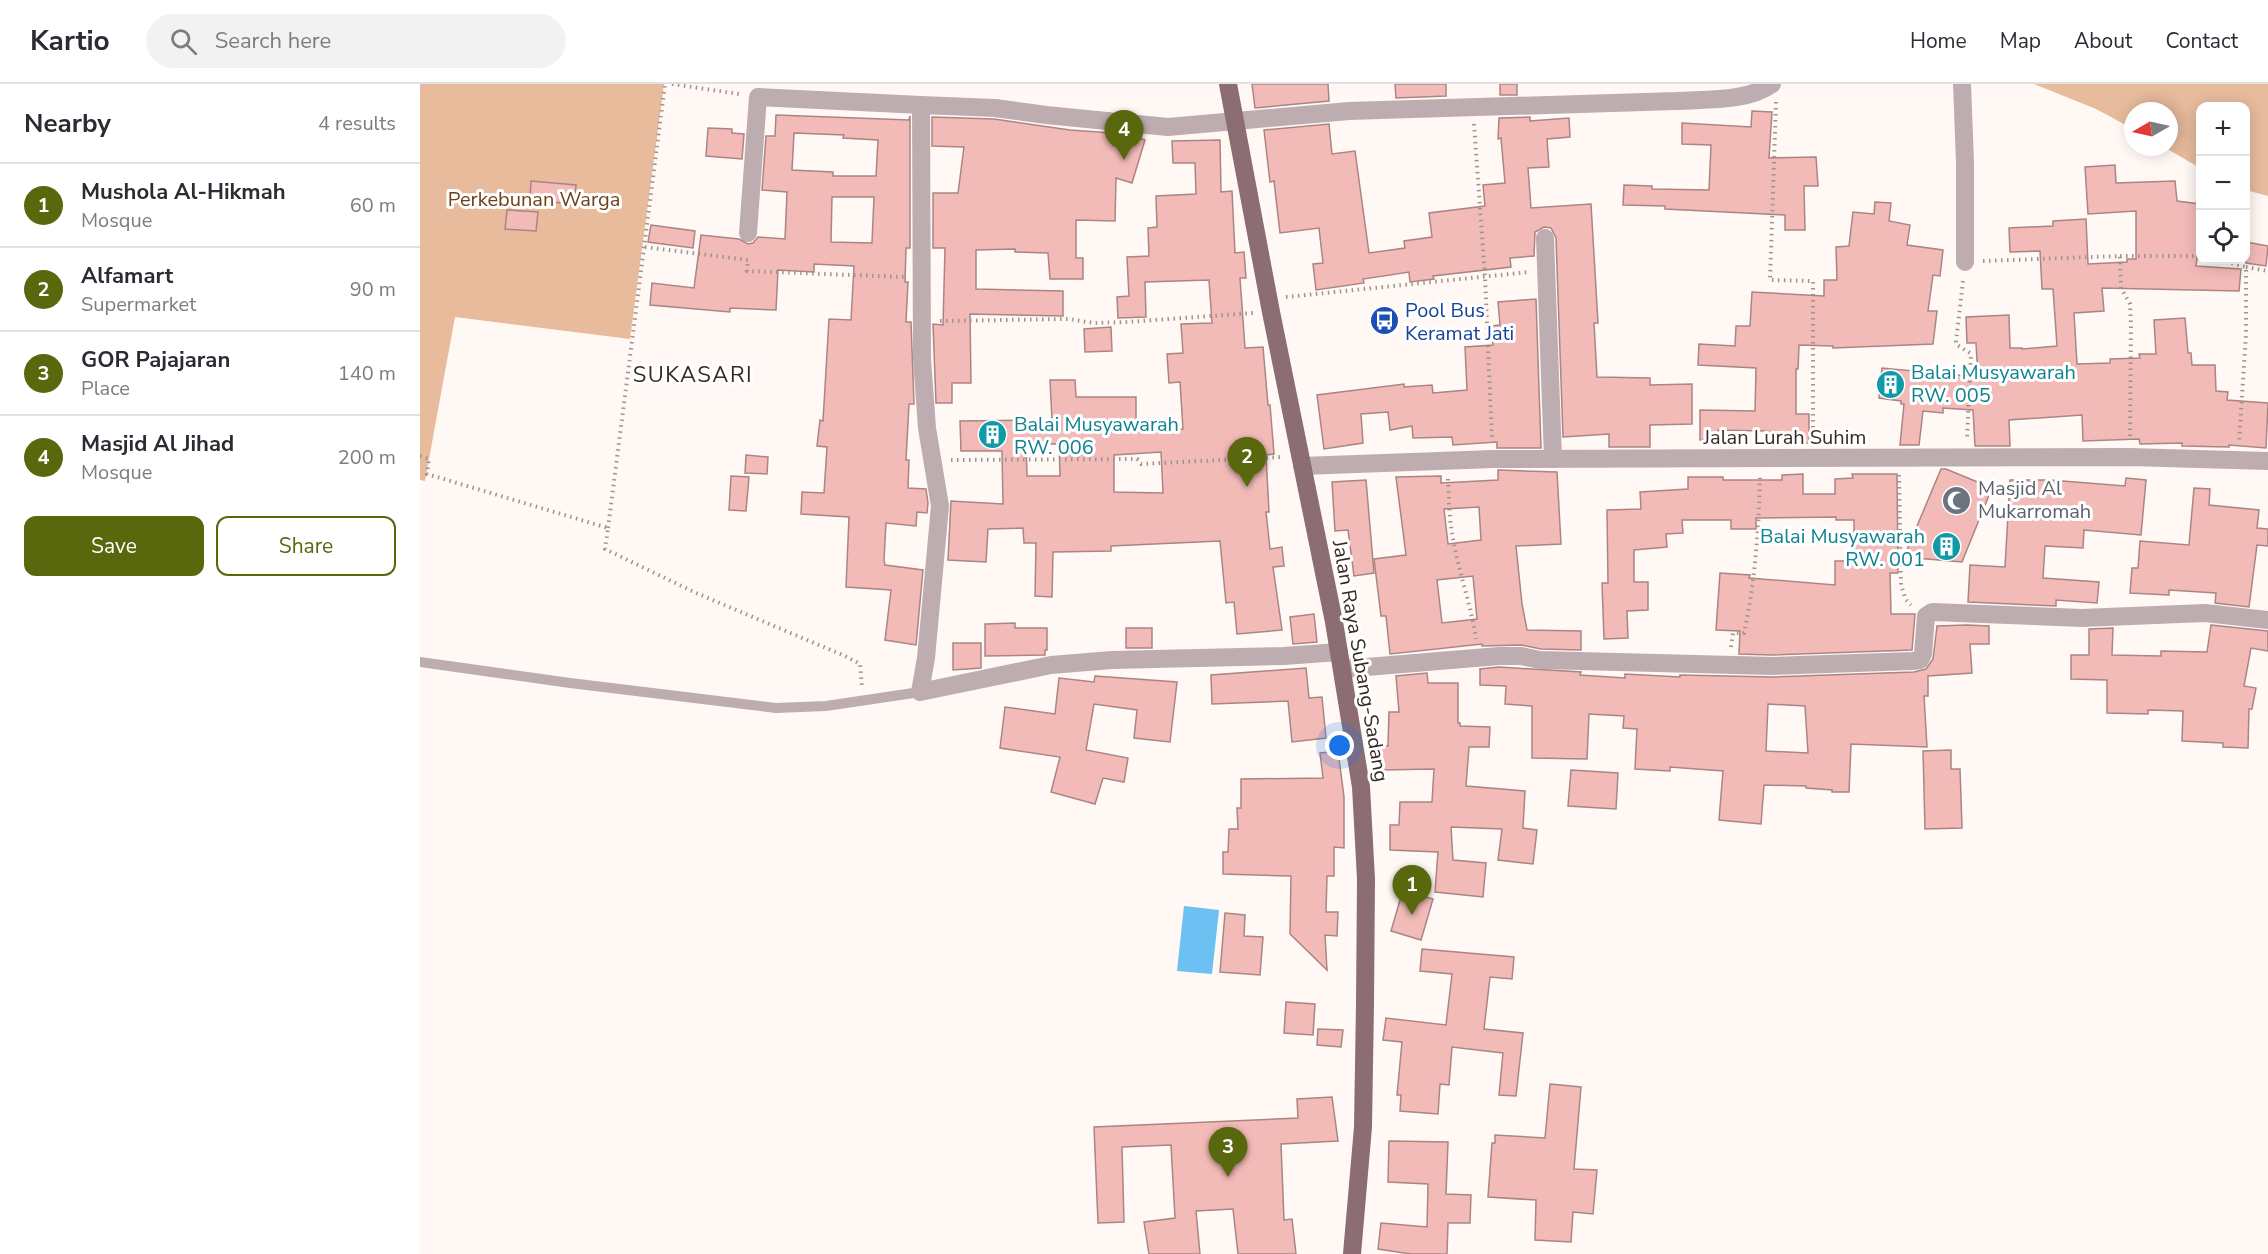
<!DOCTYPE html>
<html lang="en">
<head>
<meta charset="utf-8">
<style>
  body { margin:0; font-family:"Nunito Sans",sans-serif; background:#f2f2f3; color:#2b2b33 }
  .controls { position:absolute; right:18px; top:18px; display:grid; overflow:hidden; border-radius:12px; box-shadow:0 3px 15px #0003 }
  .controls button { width:54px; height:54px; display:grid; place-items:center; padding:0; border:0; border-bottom:2px solid #e1e1e2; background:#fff; color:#2b2b33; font:30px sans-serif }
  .compass { position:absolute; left:1704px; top:18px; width:54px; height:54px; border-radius:50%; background:#fff; box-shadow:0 3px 15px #0003; rotate:261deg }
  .you { position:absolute; left:920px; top:662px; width:21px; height:21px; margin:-15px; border:4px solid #fff; border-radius:50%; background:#1a73e8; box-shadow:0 0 0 9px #1a73e833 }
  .badge { display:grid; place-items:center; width:39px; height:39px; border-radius:50%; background:#59670d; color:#fff; font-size:20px; font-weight:700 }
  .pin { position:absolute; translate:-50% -50px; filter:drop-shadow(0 2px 3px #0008) }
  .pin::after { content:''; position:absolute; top:32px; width:21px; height:18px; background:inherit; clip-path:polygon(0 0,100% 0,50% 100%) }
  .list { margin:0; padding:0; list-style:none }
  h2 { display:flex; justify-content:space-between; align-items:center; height:78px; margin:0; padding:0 24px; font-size:26px }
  h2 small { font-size:20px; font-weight:400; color:#7c7c81 }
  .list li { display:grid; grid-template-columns:39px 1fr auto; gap:18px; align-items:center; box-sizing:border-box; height:84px; padding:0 24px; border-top:2px solid #e1e1e2 }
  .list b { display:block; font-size:22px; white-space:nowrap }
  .list p { margin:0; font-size:20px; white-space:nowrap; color:#7c7c81 }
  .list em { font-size:20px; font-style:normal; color:#7c7c81 }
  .actions { display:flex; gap:12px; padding:18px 24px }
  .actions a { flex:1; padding:14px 0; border:2px solid #59670d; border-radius:12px; text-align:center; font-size:21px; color:#59670d }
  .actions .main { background:#59670d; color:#fff }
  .icon { flex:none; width:33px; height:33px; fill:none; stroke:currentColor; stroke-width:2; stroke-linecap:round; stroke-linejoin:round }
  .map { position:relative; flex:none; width:1848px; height:1170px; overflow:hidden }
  header { display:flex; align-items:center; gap:36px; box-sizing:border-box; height:84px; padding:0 30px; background:#fff; border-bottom:2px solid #e1e1e2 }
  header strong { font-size:28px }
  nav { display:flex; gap:33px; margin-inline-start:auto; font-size:21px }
  .search { width:420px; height:54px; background:#f2f2f3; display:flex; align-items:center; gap:15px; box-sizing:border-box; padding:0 21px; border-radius:33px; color:#7c7c81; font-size:22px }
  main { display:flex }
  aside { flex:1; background:#fff }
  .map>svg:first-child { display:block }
</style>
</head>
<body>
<header>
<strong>Kartio</strong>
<div class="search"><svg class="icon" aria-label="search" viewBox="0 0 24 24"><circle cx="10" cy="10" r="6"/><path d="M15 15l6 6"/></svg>Search here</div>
<nav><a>Home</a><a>Map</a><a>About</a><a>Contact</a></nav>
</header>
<main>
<aside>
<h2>Nearby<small>4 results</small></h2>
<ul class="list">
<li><span class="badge">1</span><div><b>Mushola Al-Hikmah</b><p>Mosque</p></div><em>60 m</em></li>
<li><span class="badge">2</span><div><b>Alfamart</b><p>Supermarket</p></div><em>90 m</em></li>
<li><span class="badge">3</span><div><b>GOR Pajajaran</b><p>Place</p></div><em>140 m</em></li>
<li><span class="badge">4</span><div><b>Masjid Al Jihad</b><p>Mosque</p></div><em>200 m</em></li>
</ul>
<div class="actions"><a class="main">Save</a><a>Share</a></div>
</aside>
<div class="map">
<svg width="1848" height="1170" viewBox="0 0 1848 1170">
  <rect width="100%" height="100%" fill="#fff8f4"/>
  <g fill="#e7bb9c">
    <path d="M 0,0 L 244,0 L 210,255 L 35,233 L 5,397 L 0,396 Z"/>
    <path d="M 1614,0 L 1848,0 L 1848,112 L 1826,106 L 1826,22 L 1780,22 L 1780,84 L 1744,63 L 1749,63 L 1749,27 L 1713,27 L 1713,45 L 1676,25 Z"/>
  </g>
  <path fill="#6cc0f2" d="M 764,822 L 799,826 L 792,890 L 757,887 Z"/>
  <g fill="#f3bbb8" stroke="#aa8583" stroke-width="1.5" fill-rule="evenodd">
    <path d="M 832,0 L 908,0 L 909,17 L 835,24 Z"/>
    <path d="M 975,0 L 1026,0 L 1026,12 L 976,14 Z"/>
    <rect x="1080" y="0" width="17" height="11"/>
    <path d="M 1332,27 L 1352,28 L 1349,74 L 1396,73 L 1398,102 L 1384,102 L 1385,146 L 1365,146 L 1365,131 L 1245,125 L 1245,122 L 1203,121 L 1204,101 L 1232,102 L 1232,105 L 1289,106 L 1291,61 L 1262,60 L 1262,39 L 1331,43 Z"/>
    <path d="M 356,31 L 489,36 L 490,32 L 490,164 L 486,164 L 485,198 L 488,198 L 486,238 L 491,238 L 494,320 L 489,320 L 486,376 L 489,376 L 488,404 L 506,405 L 508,419 L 507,429 L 497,428 L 496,442 L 466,439 L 464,476 L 465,481 L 503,486 L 496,561 L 465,556 L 471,506 L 426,503 L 429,433 L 381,430 L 382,408 L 404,409 L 407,363 L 397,362 L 400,336 L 403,337 L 409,235 L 431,236 L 434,182 L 394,180 L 394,188 L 358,186 L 356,226 L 310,224 L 310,228 L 230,221 L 232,199 L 274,204 L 281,151 L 319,155 L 328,160 L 333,159 L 338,153 L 365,155 L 367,108 L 342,106 L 346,52 L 355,52 ZM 374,49 L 424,51 L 423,54 L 458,56 L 456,92 L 413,92 L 413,88 L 372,86 ZM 412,113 L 454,113 L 452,159 L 411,158 Z"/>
    <path d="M 512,33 L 574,35 L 650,46 L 707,50 L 725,56 L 712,99 L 696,94 L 695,137 L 656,136 L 656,174 L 663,174 L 663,195 L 630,195 L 628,169 L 595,168 L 595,165 L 556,166 L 556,205 L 643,207 L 643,232 L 550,230 L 551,299 L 532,299 L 532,319 L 516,319 L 513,240 L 523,241 L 525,164 L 513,164 L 513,109 L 538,109 L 544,63 L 512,62 Z"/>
    <path d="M 1110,33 L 1110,37 L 1149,34 L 1150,53 L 1127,55 L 1129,83 L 1108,84 L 1111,124 L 1171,120 L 1178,239 L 1174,239 L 1177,293 L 1230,294 L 1230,301 L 1272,300 L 1272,340 L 1230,341 L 1230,363 L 1189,363 L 1189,350 L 1143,353 L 1136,154 L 1131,144 L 1124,143 L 1115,148 L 1114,172 L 1090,174 L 1091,183 L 1013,192 L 1014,195 L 990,198 L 989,188 L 943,195 L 944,199 L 896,206 L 893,180 L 903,179 L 899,144 L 860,149 L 854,97 L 850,98 L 844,46 L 909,40 L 912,70 L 935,67 L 949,169 L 985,164 L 984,157 L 1012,153 L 1009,129 L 1065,122 L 1063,101 L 1085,99 L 1081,54 L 1078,55 L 1079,34 Z"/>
    <path d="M 288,44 L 312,45 L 312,49 L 324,50 L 322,75 L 286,72 Z"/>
    <path d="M 800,56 L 801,108 L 812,107 L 815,169 L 824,168 L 826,194 L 820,194 L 825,264 L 843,263 L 848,321 L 850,321 L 854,370 L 846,371 L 849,428 L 846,428 L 850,465 L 862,463 L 864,482 L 853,483 L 862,546 L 817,550 L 814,518 L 806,519 L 800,457 L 691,462 L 691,467 L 633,468 L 632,513 L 615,512 L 616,459 L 604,459 L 603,444 L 568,445 L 566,478 L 528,476 L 531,417 L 583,420 L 582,367 L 541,367 L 540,337 L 632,336 L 630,296 L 655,296 L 656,313 L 716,313 L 716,348 L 763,345 L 760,298 L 749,299 L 747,270 L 763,269 L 761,240 L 792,239 L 789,196 L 725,198 L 726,233 L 698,234 L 697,213 L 709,212 L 707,173 L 729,172 L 728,144 L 737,143 L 736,112 L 776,110 L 775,79 L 753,79 L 752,57 ZM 606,360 L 639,360 L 640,392 L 607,392 ZM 741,368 L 743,409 L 694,408 L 694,371 Z"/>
    <path d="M 1695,81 L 1696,99 L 1755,97 L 1757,117 L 1780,120 L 1780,153 L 1776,182 L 1821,185 L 1819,207 L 1682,204 L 1684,227 L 1654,229 L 1657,280 L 1690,279 L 1690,275 L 1720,274 L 1719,270 L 1736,270 L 1734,236 L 1765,234 L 1768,269 L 1771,269 L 1772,281 L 1795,281 L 1796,307 L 1808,308 L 1807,316 L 1848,319 L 1846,364 L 1809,361 L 1809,363 L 1762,362 L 1762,359 L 1720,360 L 1719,355 L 1663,357 L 1662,331 L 1589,336 L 1590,362 L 1555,362 L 1553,326 L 1523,324 L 1523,329 L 1503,327 L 1499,361 L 1480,361 L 1484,320 L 1481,320 L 1481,317 L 1459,314 L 1462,284 L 1558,293 L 1556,259 L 1547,259 L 1546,233 L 1589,231 L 1590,264 L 1602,264 L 1602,265 L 1637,262 L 1633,205 L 1622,205 L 1620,167 L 1590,168 L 1589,144 L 1633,142 L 1633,137 L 1666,135 L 1668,180 L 1707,178 L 1707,175 L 1716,175 L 1716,127 L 1668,130 L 1665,83 Z"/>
    <path d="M 111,97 L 156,101 L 154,120 L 110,116 Z"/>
    <path d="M 1455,118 L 1471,119 L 1469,137 L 1490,141 L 1487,161 L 1523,166 L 1520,192 L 1513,191 L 1508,227 L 1517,227 L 1513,260 L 1413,264 L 1413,262 L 1379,261 L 1378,285 L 1376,285 L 1376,330 L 1389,330 L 1389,359 L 1363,359 L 1363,349 L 1343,347 L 1298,346 L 1297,357 L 1280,356 L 1280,326 L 1335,327 L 1336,284 L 1278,281 L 1279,260 L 1315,262 L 1316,242 L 1330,242 L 1332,208 L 1404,212 L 1404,196 L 1417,196 L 1416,163 L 1429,162 L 1433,128 L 1454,130 Z"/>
    <path d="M 87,126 L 118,128 L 116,147 L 85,145 Z"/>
    <path d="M 231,141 L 275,147 L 273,164 L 228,158 Z"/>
    <path d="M 1826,158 L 1848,162 L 1846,182 L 1826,179 Z"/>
    <path d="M 1116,215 L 1121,364 L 1077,364 L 1077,358 L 1033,361 L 1032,353 L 993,354 L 992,342 L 970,346 L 968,328 L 941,330 L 943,359 L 904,365 L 897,311 L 984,300 L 984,303 L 1012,301 L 1013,309 L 1047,306 L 1045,263 L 1073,261 L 1071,242 L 1080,241 L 1078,218 Z"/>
    <path d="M 691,243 L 692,267 L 665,268 L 664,245 Z"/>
    <path d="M 326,371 L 348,373 L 347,390 L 325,389 Z"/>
    <path d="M 1521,385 L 1526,385 L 1572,404 L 1542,478 L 1484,473 Z"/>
    <path d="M 1078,386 L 1137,388 L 1141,460 L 1096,462 L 1102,520 L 1107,546 L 1161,547 L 1161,566 L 1121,565 L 1101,561 L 1062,562 L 1062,560 L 970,570 L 966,532 L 961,532 L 954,475 L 986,471 L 976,393 L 1021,392 L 1021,399 L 1078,396 ZM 1059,423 L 1061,456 L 1028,460 L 1024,425 ZM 1053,492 L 1057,535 L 1022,539 L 1017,496 Z"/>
    <path d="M 1383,390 L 1383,410 L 1415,410 L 1415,395 L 1433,394 L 1432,390 L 1477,390 L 1478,489 L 1470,489 L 1471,530 L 1495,530 L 1492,566 L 1353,571 L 1319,570 L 1320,547 L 1296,546 L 1300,489 L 1330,491 L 1329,494 L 1415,501 L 1415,477 L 1434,477 L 1434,436 L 1416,436 L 1416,433 L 1336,434 L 1336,445 L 1311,445 L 1311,436 L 1262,436 L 1263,449 L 1246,450 L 1247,463 L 1214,466 L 1214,498 L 1228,498 L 1228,526 L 1207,527 L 1208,554 L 1184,555 L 1182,499 L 1188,499 L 1187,426 L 1221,425 L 1220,408 L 1268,405 L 1268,393 L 1303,393 L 1303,396 L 1362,396 L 1362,391 Z"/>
    <path d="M 311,392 L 329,393 L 326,427 L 309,426 Z"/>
    <path d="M 1706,394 L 1726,396 L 1721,451 L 1664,446 L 1663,464 L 1625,462 L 1623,494 L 1679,498 L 1677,519 L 1636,516 L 1636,522 L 1548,518 L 1550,481 L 1585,483 L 1590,396 L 1630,396 L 1705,402 Z"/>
    <path d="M 946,396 L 954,489 L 934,492 L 928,446 L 915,447 L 912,398 Z"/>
    <path d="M 1774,404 L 1790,405 L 1789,421 L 1839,426 L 1837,444 L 1848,445 L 1848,462 L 1837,461 L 1829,523 L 1795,519 L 1796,509 L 1749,506 L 1749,511 L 1710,509 L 1712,484 L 1718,484 L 1720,457 L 1769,461 Z"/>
    <path d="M 894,530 L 897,558 L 873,560 L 870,533 Z"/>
    <path d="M 595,539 L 595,544 L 627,544 L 627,566 L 625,566 L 625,571 L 565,572 L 565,540 Z"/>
    <path d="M 1547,541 L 1569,542 L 1569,560 L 1550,560 L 1552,589 L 1508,592 L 1508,612 L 1504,612 L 1507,663 L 1431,660 L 1429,708 L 1412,708 L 1412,706 L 1386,704 L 1386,702 L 1344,701 L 1341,740 L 1299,736 L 1303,687 L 1250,683 L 1250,687 L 1215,685 L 1217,645 L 1203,644 L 1204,632 L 1169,630 L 1167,675 L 1112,674 L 1112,622 L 1085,620 L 1086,602 L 1060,601 L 1060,585 L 1079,583 L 1161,588 L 1160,591 L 1205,594 L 1205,590 L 1260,593 L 1260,591 L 1353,593 L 1494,588 L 1506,585 L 1513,575 L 1517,542 ZM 1348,620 L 1385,622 L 1388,669 L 1346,667 Z"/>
    <path d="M 1791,541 L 1848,547 L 1848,567 L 1831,564 L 1824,602 L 1836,604 L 1832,625 L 1829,625 L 1828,664 L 1803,663 L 1803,659 L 1762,657 L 1763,627 L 1728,626 L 1728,630 L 1687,629 L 1687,596 L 1651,595 L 1651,571 L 1669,571 L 1669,545 L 1693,544 L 1692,571 L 1741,572 L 1741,567 L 1787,568 Z"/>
    <rect x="706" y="544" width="26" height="20"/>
    <path d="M 533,559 L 561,559 L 561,584 L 533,586 Z"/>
    <path d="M 886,584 L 889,614 L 902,613 L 906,654 L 872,658 L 868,617 L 792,620 L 791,591 Z"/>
    <path d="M 1007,589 L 1008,599 L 1038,599 L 1038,639 L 1040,639 L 1040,642 L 1070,643 L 1069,663 L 1049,663 L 1046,702 L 1105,707 L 1103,744 L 1117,746 L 1113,780 L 1078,776 L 1082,745 L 1031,743 L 1033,776 L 1066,779 L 1063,813 L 1015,808 L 1018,768 L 970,766 L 970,741 L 979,741 L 980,718 L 1012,718 L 1014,685 L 961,686 L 961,662 L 968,662 L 969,628 L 979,628 L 976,592 Z"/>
    <path d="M 675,592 L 757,598 L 750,658 L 714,654 L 717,626 L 674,620 L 666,666 L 708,674 L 704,698 L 683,694 L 675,720 L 631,708 L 640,673 L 580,664 L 585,623 L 635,630 L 639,594 L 674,598 Z"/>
    <path d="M 1531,666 L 1531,685 L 1540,685 L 1542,744 L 1505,745 L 1503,667 Z"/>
    <path d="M 918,667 L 924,713 L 924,764 L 914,763 L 914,792 L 907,792 L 906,828 L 918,828 L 917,852 L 905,851 L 907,886 L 870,850 L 871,792 L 803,790 L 803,768 L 808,768 L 809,745 L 818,745 L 817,724 L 821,724 L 821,695 L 903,694 L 900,669 Z"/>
    <path d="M 1151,686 L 1198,689 L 1196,725 L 1148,722 Z"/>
    <path d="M 983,806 L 1013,815 L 1001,856 L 971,847 Z"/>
    <path d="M 805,829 L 825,831 L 824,852 L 843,853 L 840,891 L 800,888 Z"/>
    <path d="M 1002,865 L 1094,873 L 1092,895 L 1070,893 L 1064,945 L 1103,949 L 1096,1012 L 1079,1011 L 1083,969 L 1032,963 L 1029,1001 L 1020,1000 L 1018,1030 L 980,1027 L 981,1011 L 977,1011 L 982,958 L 963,956 L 966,934 L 1026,941 L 1032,890 L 1000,887 Z"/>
    <path d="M 866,918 L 895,920 L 893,951 L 864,949 Z"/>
    <path d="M 898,945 L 923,946 L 921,963 L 897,961 Z"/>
    <path d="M 1130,1000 L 1161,1003 L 1154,1085 L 1177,1086 L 1173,1130 L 1153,1128 L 1151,1158 L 1115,1156 L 1116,1116 L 1068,1113 L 1072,1059 L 1075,1059 L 1075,1051 L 1125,1054 Z"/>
    <path d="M 912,1013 L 918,1057 L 861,1060 L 864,1136 L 872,1135 L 876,1170 L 818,1170 L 813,1125 L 776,1127 L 780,1170 L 729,1170 L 724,1138 L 755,1134 L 751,1061 L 702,1063 L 704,1138 L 678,1139 L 674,1043 L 878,1034 L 877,1015 Z"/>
    <path d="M 969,1057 L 1028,1058 L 1026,1110 L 1051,1111 L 1050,1139 L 1028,1139 L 1027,1170 L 991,1170 L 958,1165 L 961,1139 L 1007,1143 L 1008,1100 L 968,1098 Z"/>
  </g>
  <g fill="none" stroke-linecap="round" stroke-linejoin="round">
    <g stroke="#9d948e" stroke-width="4" stroke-dasharray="1.5 4.5" stroke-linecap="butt">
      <path d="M 252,0 L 319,10"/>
      <path d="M 1356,18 L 1350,196 L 1393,197 L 1393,356"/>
      <path d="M 1054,40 L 1065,193 L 1072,356"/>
      <path d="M 225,163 L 328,176 L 327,187 L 484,193"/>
      <path d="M 1700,172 L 1780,172"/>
      <path d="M 1800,176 L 1826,183 L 1826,250 L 1819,359"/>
      <path d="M 1563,177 L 1700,172 L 1701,204 L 1710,220 L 1711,242 L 1710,355"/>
      <path d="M 1826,183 L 1848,187"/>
      <path d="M 1543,197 L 1536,258 L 1537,261 L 1550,269 L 1551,273 L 1547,355"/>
      <path d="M 866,213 L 1109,188"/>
      <path d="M 520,237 L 648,235 L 674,239 L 707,238 L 833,229"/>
      <path d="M 0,372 L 9,375 L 7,390 L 188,444 L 185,465 L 276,509 L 425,572 L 440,580 L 442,604"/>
      <path d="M 531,376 L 717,375 L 721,380 L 862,373"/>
      <path d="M 1479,391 L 1481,501 L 1486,516 L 1491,521"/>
      <path d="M 1028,395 C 1029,415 1029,435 1033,455 C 1039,489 1051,521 1056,555"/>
      <path d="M 188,444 L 245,0"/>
      <path d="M 1311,563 L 1313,549 L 1324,549 C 1335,498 1339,444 1340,391"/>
    </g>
    <path stroke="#beadb0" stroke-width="10" d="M 0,578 L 150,599 L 356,624 L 406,622 L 500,608"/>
    <g stroke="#beadb0" stroke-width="18">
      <path d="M 1542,0 L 1545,79 L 1545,178"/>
      <path d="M 328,149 L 338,13 L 501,21"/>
      <path d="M 1125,154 L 1133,375"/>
      <path d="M 882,382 L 1073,375 L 1710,373 L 1848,377"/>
      <path d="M 919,568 L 864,572 L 692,576 L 631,581 L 500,608 L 506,574 L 520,422 L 507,344 L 502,275 L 501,21 L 575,24 L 626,31 L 748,43 L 929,27 L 1257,17 C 1288,15 1326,18 1352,0"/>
      <path d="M 923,585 L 1079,572 L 1101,572 L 1120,576 L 1353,582 L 1493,577 L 1500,576 L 1503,570 L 1506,532 L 1512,528 L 1662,534 L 1785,529 L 1848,536"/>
    </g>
    <path stroke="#8b6d73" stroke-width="18" d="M 808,0 L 851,228 L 914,538 L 941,703 L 946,795 L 945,920 L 943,1043 L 932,1170"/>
  </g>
  <defs>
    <symbol id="bus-disc" viewBox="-11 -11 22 22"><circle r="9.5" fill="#1a4fb4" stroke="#fff"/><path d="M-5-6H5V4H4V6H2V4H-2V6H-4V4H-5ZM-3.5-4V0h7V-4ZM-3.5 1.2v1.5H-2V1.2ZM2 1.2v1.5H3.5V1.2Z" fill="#fff"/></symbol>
    <symbol id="building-disc" viewBox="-11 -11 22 22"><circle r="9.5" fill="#0f9aa8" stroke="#fff"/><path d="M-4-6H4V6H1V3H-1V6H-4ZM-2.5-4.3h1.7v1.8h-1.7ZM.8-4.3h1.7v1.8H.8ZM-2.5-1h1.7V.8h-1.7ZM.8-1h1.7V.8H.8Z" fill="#fff"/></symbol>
    <symbol id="mosque-disc" viewBox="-11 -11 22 22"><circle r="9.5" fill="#6b7280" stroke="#fff"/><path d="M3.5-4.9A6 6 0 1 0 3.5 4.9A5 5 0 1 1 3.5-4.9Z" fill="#fff"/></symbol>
  </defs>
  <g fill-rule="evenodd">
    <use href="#bus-disc" x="948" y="220" width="33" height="33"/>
    <use href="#building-disc" x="1454" y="284" width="33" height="33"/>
    <use href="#building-disc" x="556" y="334" width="33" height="33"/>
    <use href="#mosque-disc" x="1520" y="400" width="33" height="33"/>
    <use href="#building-disc" x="1510" y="446" width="33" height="33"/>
  </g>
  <g text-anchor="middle" stroke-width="6" stroke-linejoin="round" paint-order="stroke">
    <g font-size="20" fill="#6f4019" stroke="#fff">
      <text x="114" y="122">Perkebunan Warga</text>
    </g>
    <g font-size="20" fill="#164399" stroke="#fff" text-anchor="start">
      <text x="985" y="233">Pool Bus<tspan x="985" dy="23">Keramat Jati</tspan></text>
    </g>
    <g font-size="20" fill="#0d838f" stroke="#fff" text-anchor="start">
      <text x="1491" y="295">Balai Musyawarah<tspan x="1491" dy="23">RW. 005</tspan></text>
      <text x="594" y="347">Balai Musyawarah<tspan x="594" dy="23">RW. 006</tspan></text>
      <text x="1505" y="459" text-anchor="end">Balai Musyawarah<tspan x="1505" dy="23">RW. 001</tspan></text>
    </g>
    <g font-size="20" fill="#362a22" stroke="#fff">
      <text x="1365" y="360">Jalan Lurah Suhim</text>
      <text transform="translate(941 577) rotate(80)" y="7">Jalan Raya Subang-Sadang</text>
    </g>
    <g font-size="20" fill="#5b616d" stroke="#fff" text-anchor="start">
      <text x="1558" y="411">Masjid Al<tspan x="1558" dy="23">Mukarromah</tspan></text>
    </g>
    <g font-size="22" letter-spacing="1.5" fill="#362a22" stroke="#fff">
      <text x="273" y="298">SUKASARI</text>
    </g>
  </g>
</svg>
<div class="controls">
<button>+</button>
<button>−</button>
<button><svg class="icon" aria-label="locate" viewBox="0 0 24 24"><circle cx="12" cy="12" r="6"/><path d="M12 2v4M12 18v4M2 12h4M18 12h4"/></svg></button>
</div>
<svg class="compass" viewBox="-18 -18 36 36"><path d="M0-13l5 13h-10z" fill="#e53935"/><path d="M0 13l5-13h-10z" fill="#7c7c81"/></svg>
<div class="you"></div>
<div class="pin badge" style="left:992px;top:831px">1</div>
<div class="pin badge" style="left:827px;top:403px">2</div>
<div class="pin badge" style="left:808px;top:1093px">3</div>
<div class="pin badge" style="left:704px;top:76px">4</div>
</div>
</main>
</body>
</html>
